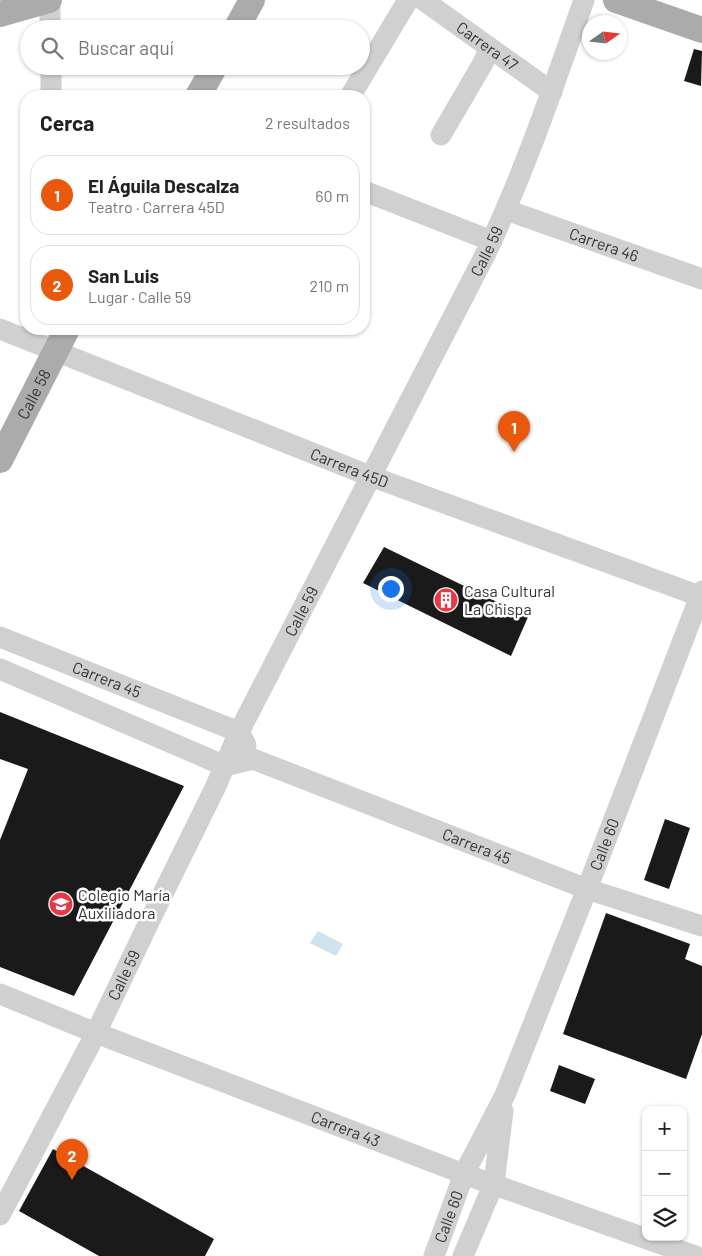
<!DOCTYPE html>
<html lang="es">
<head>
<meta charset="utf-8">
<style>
  body { margin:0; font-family:Barlow,sans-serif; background:#f2f2f2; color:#222 }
  .controls { position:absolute; right:15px; bottom:15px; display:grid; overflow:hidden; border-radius:10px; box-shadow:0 1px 4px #0004 }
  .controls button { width:45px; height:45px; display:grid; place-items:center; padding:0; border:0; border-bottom:1px solid #e0e0e0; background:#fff; color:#222; font:25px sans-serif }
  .compass { position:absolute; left:582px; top:15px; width:45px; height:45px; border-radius:50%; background:#fff; box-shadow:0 1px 4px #0004; rotate:76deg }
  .you { position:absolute; left:390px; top:588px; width:18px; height:18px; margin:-12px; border:4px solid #fff; border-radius:50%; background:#1a73e8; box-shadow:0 0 0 8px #1a73e833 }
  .badge { display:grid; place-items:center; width:32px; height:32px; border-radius:50%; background:#ea580c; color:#fff; font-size:16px; font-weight:700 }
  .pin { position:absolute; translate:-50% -41px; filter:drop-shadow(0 1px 2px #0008) }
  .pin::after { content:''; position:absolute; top:26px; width:18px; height:15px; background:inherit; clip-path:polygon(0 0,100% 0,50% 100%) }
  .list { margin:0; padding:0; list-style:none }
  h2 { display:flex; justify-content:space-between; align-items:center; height:65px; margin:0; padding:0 20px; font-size:21px }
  h2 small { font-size:16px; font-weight:400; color:#767676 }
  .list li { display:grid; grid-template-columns:32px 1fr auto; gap:15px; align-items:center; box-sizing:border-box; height:80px; margin:0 10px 10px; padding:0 10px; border:1px solid #e0e0e0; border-radius:20px }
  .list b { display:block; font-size:19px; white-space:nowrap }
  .list p { margin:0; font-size:16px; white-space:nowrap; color:#767676 }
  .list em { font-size:16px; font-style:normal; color:#767676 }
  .icon { flex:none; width:28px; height:28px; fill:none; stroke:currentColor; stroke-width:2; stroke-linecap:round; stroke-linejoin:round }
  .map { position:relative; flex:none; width:702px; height:1256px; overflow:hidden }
  .search { position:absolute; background:#fff; box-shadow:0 1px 4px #0004; left:20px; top:20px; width:350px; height:55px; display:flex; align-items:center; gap:12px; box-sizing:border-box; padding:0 18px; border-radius:28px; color:#767676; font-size:19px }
  .panel { position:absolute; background:#fff; box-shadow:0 1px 4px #0004; left:20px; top:90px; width:350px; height:245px; border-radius:20px }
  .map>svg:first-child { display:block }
</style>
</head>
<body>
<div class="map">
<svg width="702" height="1256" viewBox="0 0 702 1256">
  <rect width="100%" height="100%" fill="#fff"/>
  <path fill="#cfe2ee" d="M 318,931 L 343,944 L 336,956 L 310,943 Z"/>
  <g fill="#1a1a1a">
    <path d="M 694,49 L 702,51 L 701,86 L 684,81 Z"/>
    <path d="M 384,547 L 528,617 L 511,656 L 363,583 Z"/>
    <path d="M 0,712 L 184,786 L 74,996 L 0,967 L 0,840 L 28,769 L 0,759 Z"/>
    <path d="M 665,819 L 690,828 L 669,889 L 644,880 Z"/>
    <path d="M 606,913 L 690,944 L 685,959 L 702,966 L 702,1034 L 686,1079 L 563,1034 Z"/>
    <path d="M 559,1065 L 595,1079 L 585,1104 L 550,1091 Z"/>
    <path d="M 53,1149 L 214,1239 L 205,1256 L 99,1256 L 19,1211 Z"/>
  </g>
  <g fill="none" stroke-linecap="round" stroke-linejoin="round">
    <g stroke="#d0d0d0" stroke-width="21">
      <path d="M 50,0 L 50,29"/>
      <path id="s1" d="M 423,0 L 552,92"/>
      <path d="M 51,66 L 51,96"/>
      <path d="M 351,95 L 408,0"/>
      <path d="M 441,135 L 483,63 L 490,48"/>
      <path d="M 364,191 L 492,241"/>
      <path id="s2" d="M 506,210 L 702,279"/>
      <path id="s3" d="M 0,329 L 370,476 L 702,597"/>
      <path id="s4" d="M 0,637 L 239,732 L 246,745"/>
      <path id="s5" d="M 0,669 L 225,766 L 253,759 L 587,889 L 702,926"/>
      <path id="s6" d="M 0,994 L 96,1033 L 464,1174 L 695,1256"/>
      <path id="s7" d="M 0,1215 L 96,1033 L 149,922 L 215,788 L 239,732 L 486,253 C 525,171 554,85 584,0"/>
      <path id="s8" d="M 434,1256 L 464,1174 L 505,1095 L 587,889 L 702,591"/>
      <path d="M 463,1256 L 494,1183 L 503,1111"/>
    </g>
    <g stroke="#ababab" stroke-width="26">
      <path d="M 616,0 L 702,30"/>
      <path d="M 0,14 L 49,0"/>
      <path d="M 236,29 L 252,0"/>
      <path d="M 198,96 L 215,66"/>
      <path id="s9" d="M 0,460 L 67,329"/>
    </g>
  </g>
  <defs>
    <symbol id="building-disc" viewBox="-11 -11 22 22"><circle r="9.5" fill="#e63946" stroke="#fff"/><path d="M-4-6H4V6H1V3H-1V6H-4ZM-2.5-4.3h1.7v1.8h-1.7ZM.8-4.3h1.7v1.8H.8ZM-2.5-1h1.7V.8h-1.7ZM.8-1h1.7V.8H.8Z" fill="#fff"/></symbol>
    <symbol id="university-disc" viewBox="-11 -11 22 22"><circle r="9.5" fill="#e63946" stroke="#fff"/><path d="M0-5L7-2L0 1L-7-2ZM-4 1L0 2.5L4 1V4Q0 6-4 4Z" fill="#fff"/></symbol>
  </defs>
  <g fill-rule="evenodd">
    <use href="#building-disc" x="432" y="586" width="28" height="28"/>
    <use href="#university-disc" x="47" y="890" width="28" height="28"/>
  </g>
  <g text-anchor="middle" stroke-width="5" stroke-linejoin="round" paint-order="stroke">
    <g font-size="16" fill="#333" stroke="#fff">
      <text dy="6" stroke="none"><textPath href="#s1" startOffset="79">Carrera 47</textPath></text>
      <text dy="6" stroke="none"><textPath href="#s2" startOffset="104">Carrera 46</textPath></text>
      <text dy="6" stroke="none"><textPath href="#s7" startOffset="1080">Calle 59</textPath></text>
      <text dy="6" stroke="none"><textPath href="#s9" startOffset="74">Calle 58</textPath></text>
      <text dy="6" stroke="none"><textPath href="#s3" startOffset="376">Carrera 45D</textPath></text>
      <text dy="6" stroke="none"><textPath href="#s7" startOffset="675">Calle 59</textPath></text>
      <text dy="6" stroke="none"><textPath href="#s4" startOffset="115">Carrera 45</textPath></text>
      <text dy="6" stroke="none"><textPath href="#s8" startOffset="446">Calle 60</textPath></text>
      <text dy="6" stroke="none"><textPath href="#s5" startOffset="514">Carrera 45</textPath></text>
      <text dy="6" stroke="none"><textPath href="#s7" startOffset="270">Calle 59</textPath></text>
      <text dy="6" stroke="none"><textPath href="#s6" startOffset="371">Carrera 43</textPath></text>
      <text dy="6" stroke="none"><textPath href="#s8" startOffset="42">Calle 60</textPath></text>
    </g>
    <g font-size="16" fill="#333" stroke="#fff" text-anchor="start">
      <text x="464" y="597">Casa Cultural<tspan x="464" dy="18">La Chispa</tspan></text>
      <text x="78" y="901">Colegio María<tspan x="78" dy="18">Auxiliadora</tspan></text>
    </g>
  </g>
</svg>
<div class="controls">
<button>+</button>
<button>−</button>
<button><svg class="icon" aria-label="layers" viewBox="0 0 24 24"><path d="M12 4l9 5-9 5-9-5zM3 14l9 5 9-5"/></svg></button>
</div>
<svg class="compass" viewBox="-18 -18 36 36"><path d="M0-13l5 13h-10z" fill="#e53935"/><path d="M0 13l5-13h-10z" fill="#767676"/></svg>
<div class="you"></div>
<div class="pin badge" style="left:514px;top:452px">1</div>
<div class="pin badge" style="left:72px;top:1180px">2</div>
<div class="search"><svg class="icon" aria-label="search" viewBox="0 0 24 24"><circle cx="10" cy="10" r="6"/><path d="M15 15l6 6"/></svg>Buscar aquí</div>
<section class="panel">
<h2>Cerca<small>2 resultados</small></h2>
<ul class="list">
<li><span class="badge">1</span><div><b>El Águila Descalza</b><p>Teatro · Carrera 45D</p></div><em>60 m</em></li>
<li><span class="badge">2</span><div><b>San Luis</b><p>Lugar · Calle 59</p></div><em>210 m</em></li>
</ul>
</section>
</div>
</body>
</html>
